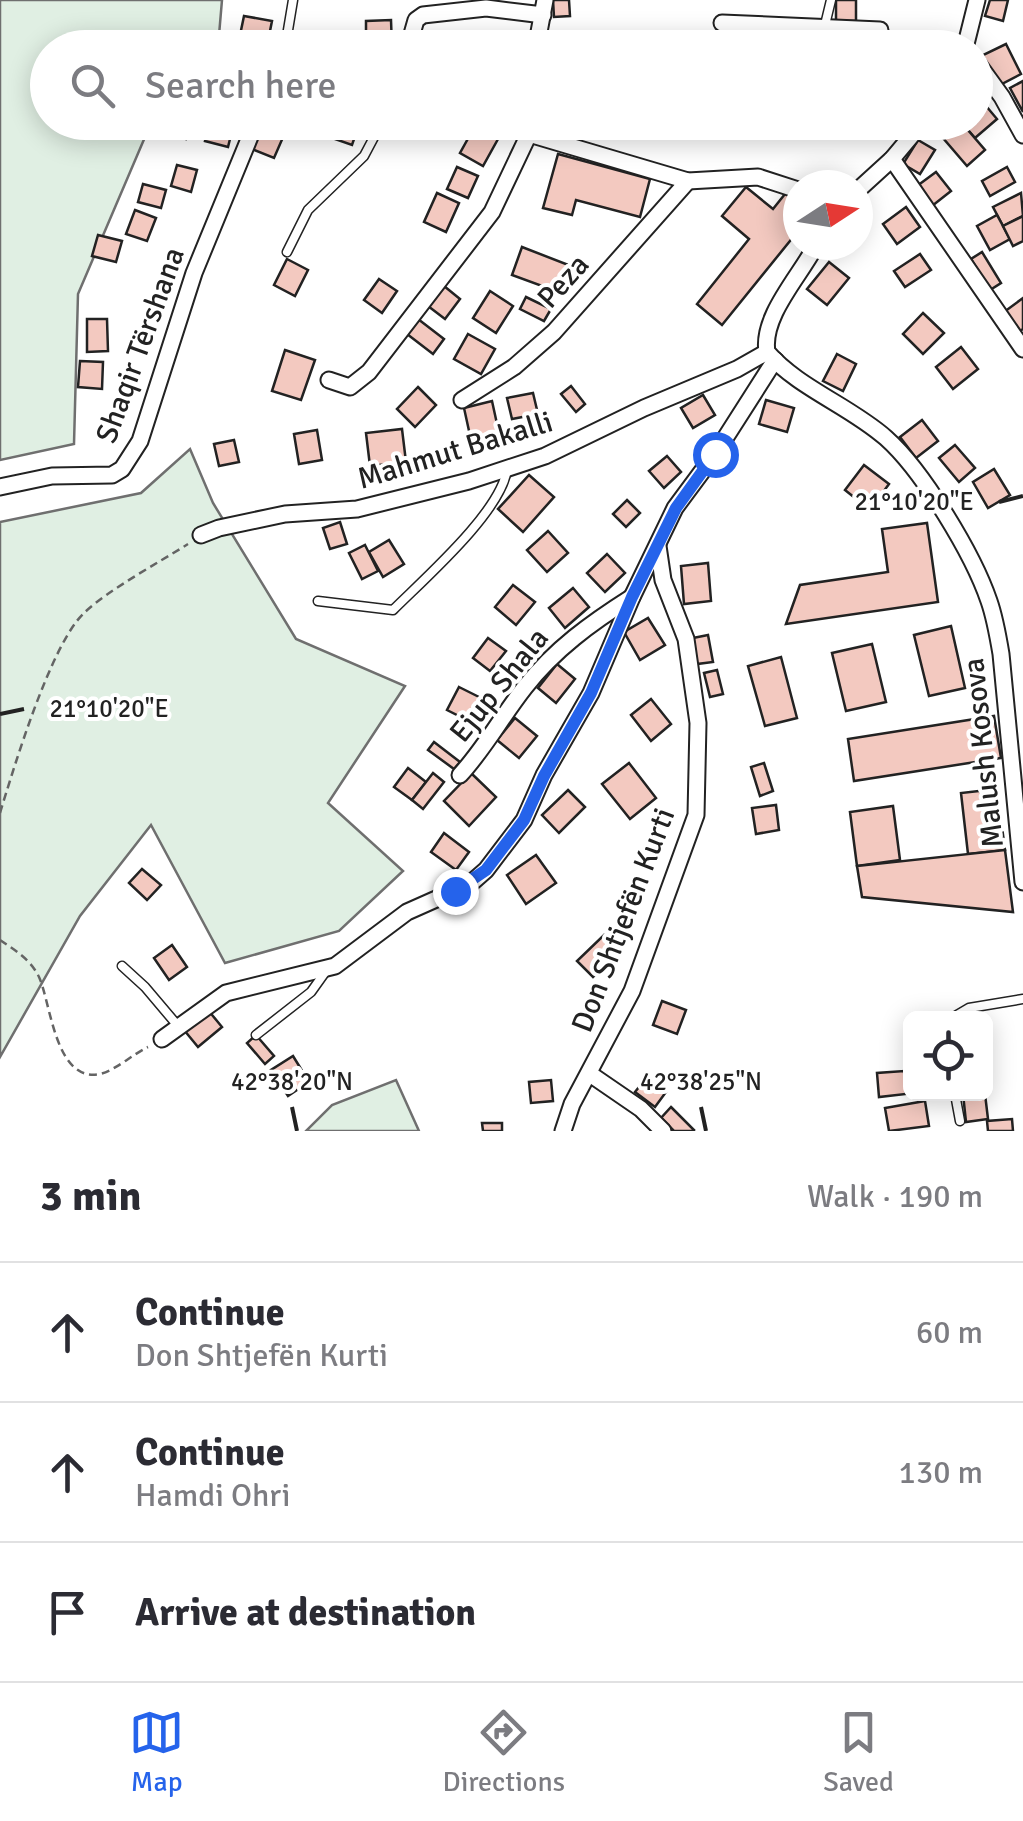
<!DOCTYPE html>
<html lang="en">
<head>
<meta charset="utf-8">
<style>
  body { margin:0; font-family:Signika,sans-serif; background:#f2f2f3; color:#2b2b33 }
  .controls { position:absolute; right:30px; bottom:30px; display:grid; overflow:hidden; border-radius:15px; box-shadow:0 5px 25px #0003 }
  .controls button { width:90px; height:90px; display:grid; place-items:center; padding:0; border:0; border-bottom:2px solid #e1e1e2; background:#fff; color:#2b2b33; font:50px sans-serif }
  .compass { position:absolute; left:783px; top:170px; width:90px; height:90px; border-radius:50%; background:#fff; box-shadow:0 5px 25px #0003; rotate:78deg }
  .stop { position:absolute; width:30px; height:30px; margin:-22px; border:8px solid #2563eb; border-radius:50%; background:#fff }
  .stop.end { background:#2563eb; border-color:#fff; box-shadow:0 2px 10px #0008 }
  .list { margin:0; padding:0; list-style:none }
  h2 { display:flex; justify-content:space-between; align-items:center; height:130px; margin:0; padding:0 40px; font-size:42px }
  h2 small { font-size:32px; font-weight:400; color:#7c7c81 }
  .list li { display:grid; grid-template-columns:65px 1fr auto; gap:30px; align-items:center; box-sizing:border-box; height:140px; padding:0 40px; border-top:2px solid #e1e1e2 }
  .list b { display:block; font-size:38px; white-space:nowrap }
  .list p { margin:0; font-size:32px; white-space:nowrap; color:#7c7c81 }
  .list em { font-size:32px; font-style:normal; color:#7c7c81 }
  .icon { flex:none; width:55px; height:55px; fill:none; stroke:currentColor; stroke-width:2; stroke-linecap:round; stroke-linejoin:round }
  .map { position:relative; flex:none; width:1023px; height:1131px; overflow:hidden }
  .search { position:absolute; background:#fff; box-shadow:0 5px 25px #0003; left:30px; right:30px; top:30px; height:110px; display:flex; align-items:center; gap:25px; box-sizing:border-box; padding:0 35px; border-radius:55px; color:#7c7c81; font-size:38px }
  .sheet { height:550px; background:#fff }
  nav { display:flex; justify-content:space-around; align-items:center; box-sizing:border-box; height:140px; border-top:2px solid #e1e1e2; background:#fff; font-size:28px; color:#7c7c81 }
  nav a { display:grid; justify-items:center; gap:5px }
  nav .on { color:#2563eb }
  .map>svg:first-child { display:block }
</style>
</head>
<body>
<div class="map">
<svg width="1023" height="1131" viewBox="0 0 1023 1131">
  <rect width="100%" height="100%" fill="#fff"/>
  <g fill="#e0efe3" stroke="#6f6f6f" stroke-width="2.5">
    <path d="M 0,0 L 222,0 L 218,47 L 48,48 L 48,122 L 151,123 L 78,294 L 74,444 L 0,460 Z"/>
    <path d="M 190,449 L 213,503 L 296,639 L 405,686 L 328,803 L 403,871 L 339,931 L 225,963 L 151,825 L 80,916 L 0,1057 L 0,522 L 141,493 Z"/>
    <path d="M 396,1080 L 419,1131 L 306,1131 L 332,1105 Z"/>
  </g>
  <g fill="#f3c9c0" stroke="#222" stroke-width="2.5">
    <path d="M 553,0 L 569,0 L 570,16 L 554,17 Z"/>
    <rect x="836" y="0" width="20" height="21"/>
    <path d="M 990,0 L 1008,0 L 1003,21 L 985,16 Z"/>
    <path d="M 244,16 L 272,21 L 267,46 L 239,40 Z"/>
    <path d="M 391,20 L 392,48 L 366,48 L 366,21 Z"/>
    <path d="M 1006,44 L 1021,74 L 996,87 L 981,56 Z"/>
    <path d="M 1023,81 L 1023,112 L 1010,88 Z"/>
    <path d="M 976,94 L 997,119 L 975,138 L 961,122 L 976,122 Z"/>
    <path d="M 174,122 L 199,122 L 186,139 L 170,127 Z"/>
    <path d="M 210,122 L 233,127 L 228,147 L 205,141 Z"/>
    <path d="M 338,122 L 360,122 L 352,145 L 332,138 Z"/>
    <path d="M 933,122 L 961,122 L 985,150 L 967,166 L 931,124 Z"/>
    <path d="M 262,126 L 284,135 L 274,158 L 252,149 Z"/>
    <path d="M 475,126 L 498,139 L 483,166 L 460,153 Z"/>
    <path d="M 918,140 L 935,150 L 920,174 L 903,164 Z"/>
    <path d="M 558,154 L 650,179 L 640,217 L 576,200 L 572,215 L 543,208 Z"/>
    <path d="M 177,165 L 197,170 L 191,192 L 171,186 Z"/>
    <path d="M 457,167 L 478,176 L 468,198 L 447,189 Z"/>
    <path d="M 1007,167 L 1015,182 L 990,196 L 982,181 Z"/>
    <path d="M 936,172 L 951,191 L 932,206 L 917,186 Z"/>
    <path d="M 143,184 L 166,190 L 161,208 L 138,202 Z"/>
    <path d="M 746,187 L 773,209 L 789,189 L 798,196 L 798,231 L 722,325 L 697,304 L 749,239 L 722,216 Z"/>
    <path d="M 437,193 L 459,203 L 446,232 L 424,222 Z"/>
    <path d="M 1021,193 L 1023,216 L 1003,226 L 993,207 Z"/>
    <path d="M 906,207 L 920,227 L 897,244 L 883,224 Z"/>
    <path d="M 135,210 L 156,218 L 147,241 L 126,234 Z"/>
    <path d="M 997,215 L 1010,239 L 990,250 L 977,226 Z"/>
    <path d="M 1023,216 L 1023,241 L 1013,246 L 1003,226 Z"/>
    <path d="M 98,235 L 122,241 L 116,262 L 92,256 Z"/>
    <path d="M 522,247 L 571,266 L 561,293 L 512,275 Z"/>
    <path d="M 982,252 L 1001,283 L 990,290 L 971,259 Z"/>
    <path d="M 920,254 L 931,270 L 905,287 L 894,271 Z"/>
    <path d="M 287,259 L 308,270 L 295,296 L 274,285 Z"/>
    <path d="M 829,262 L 849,278 L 827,305 L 807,289 Z"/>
    <path d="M 379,279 L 397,291 L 382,313 L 364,300 Z"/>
    <path d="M 444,286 L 460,299 L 445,319 L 428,306 Z"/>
    <path d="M 490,291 L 513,306 L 496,333 L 473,318 Z"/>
    <path d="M 526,297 L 551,309 L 544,321 L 520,309 Z"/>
    <path d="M 1023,298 L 1023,329 L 1018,332 L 1004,312 Z"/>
    <path d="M 923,313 L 944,333 L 923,354 L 903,334 Z"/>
    <path d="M 87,319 L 107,319 L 108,351 L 87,352 Z"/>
    <path d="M 418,319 L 444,339 L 433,354 L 407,334 Z"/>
    <path d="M 468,334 L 495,349 L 481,374 L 454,359 Z"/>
    <path d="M 961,347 L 978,369 L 953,389 L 936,367 Z"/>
    <path d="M 285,350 L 315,360 L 301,400 L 272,391 Z"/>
    <path d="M 837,354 L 856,364 L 843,391 L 823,381 Z"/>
    <path d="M 80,361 L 103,362 L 102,389 L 78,387 Z"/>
    <path d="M 571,386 L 585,404 L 576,412 L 561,394 Z"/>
    <path d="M 418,387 L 436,405 L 415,427 L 397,409 Z"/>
    <path d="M 533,393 L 538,414 L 512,419 L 507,398 Z"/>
    <path d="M 703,395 L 715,415 L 693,428 L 681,408 Z"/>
    <path d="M 766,400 L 794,408 L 787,432 L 759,424 Z"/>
    <path d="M 492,401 L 499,433 L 471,440 L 464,408 Z"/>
    <path d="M 922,420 L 938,441 L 916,458 L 900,437 Z"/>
    <path d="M 402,429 L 406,462 L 370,466 L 366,433 Z"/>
    <path d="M 317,430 L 322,460 L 299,464 L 294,434 Z"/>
    <path d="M 234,440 L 239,462 L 219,466 L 214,444 Z"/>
    <path d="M 955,445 L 975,468 L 959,482 L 939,458 Z"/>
    <path d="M 667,456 L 681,472 L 664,488 L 649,471 Z"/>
    <path d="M 864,465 L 889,484 L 870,510 L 845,490 Z"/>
    <path d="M 994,469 L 1010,495 L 988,508 L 973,482 Z"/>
    <path d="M 529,475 L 554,497 L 523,532 L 498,509 Z"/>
    <path d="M 627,500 L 640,513 L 626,527 L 613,514 Z"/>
    <path d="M 340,522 L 347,544 L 330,549 L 323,528 Z"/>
    <path d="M 927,523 L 938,602 L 786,624 L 800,585 L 888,572 L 882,529 Z"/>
    <path d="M 548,531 L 568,553 L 547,572 L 527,550 Z"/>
    <path d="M 389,540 L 404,564 L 383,577 L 369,552 Z"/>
    <path d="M 365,545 L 378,571 L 362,579 L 349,553 Z"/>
    <path d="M 607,554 L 625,573 L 605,592 L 587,573 Z"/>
    <path d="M 708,563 L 711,601 L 684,604 L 681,566 Z"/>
    <path d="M 513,585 L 535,602 L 516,625 L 495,607 Z"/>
    <path d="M 573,588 L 589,607 L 565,628 L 549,608 Z"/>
    <path d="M 648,618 L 665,645 L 640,660 L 624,632 Z"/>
    <path d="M 951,626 L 965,688 L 929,696 L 914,635 Z"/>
    <path d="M 708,635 L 713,662 L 697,664 L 693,638 Z"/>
    <path d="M 488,638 L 506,651 L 490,671 L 473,658 Z"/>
    <path d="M 872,644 L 886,702 L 846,711 L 832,653 Z"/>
    <path d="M 781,657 L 797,718 L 765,726 L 748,666 Z"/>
    <path d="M 557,664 L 575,679 L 556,703 L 538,688 Z"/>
    <path d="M 717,670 L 723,694 L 710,697 L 704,673 Z"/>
    <path d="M 459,687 L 483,699 L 471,722 L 447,710 Z"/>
    <path d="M 651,699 L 671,724 L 651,741 L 631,715 Z"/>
    <path d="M 994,716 L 1001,758 L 854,781 L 848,739 Z"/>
    <path d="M 515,718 L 537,736 L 519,758 L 497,740 Z"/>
    <path d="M 434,742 L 460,762 L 454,769 L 428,750 Z"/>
    <path d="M 629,763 L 656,798 L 630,819 L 602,784 Z"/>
    <path d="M 764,763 L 773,791 L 760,796 L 751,767 Z"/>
    <path d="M 408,768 L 426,782 L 412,800 L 394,787 Z"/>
    <path d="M 433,773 L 444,782 L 423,809 L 412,800 Z"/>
    <path d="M 471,773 L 496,797 L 469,826 L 444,801 Z"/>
    <path d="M 997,789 L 1005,850 L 968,854 L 961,793 Z"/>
    <path d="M 568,790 L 585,807 L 559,833 L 542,815 Z"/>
    <path d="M 776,805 L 779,830 L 756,834 L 752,808 Z"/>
    <path d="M 893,806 L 900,860 L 857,866 L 850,812 Z"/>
    <path d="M 444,833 L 469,852 L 456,870 L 431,852 Z"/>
    <path d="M 1005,850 L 1013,912 L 862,897 L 857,866 Z"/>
    <path d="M 536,855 L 556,883 L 526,904 L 507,875 Z"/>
    <path d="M 142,869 L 161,885 L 147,900 L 129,883 Z"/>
    <path d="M 604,935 L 620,951 L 593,977 L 577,961 Z"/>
    <path d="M 172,945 L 187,967 L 169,980 L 154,958 Z"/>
    <path d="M 662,1001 L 686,1010 L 677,1034 L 653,1025 Z"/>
    <path d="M 208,1010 L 222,1027 L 198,1047 L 184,1030 Z"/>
    <path d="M 256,1035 L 274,1056 L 265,1064 L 247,1043 Z"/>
    <path d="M 293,1056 L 309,1082 L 288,1096 L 271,1070 Z"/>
    <path d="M 904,1071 L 906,1094 L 879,1097 L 877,1073 Z"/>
    <path d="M 647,1077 L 666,1092 L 655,1107 L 635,1092 Z"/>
    <path d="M 551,1080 L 553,1101 L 531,1103 L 529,1082 Z"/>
    <path d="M 963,1094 L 985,1094 L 988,1119 L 966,1122 Z"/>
    <path d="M 925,1101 L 929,1126 L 889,1131 L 885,1108 Z"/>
    <path d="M 671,1107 L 694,1130 L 693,1131 L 674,1131 L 661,1118 Z"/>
    <path d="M 1012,1119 L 1013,1131 L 988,1131 L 987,1121 Z"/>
    <path d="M 482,1123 L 502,1123 L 502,1131 L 483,1131 Z"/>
  </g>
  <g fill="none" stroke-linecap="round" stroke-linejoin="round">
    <defs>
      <g id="lane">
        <path d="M 824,29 L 831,0"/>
        <path d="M 285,48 L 293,0"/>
        <path d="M 287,252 L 308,210 L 364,156 L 382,122"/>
        <path d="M 318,601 L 393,610 C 424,579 502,511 507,469"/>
        <path d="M 122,966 L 145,987 L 178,1026"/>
        <path d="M 952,1018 L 969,1008 L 1023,999"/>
        <path d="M 256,1035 L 311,992 L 326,971"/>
        <path d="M 955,1094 L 960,1121"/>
      </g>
      <g id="street">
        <path d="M 722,23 L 880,30 L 871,48"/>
        <path d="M 408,48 L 416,20 L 423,15 L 486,8 L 543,15"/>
        <path d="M 536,48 L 545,0"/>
        <path d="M 965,48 L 977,0"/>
        <path d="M 976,61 L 1002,97 L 1023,135"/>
        <path d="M 529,134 L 688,181 L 758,177 L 798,190"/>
        <path d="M 892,159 L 1023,349"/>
        <path d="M 858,190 L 892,159 L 923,122"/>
        <path d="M 816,245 C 801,275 761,316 767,352 C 798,388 850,406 886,438 C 923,471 973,554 989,601 C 995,618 998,636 1001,654 L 1023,882"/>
        <path d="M 329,380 L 350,387 L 369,372 L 492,212 L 529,134 L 526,122"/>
        <path d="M 462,400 L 514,367 L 554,332 L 688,181"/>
        <path d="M 0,487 L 52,476 L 112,475 L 122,469 L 140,441 L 194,273 L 256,122"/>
        <path d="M 201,535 L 219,528 L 285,514 L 357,509 L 469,481 L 545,456 L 644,408 L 737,369 L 767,352"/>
        <path d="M 460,775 C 485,748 502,716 525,687 C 555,649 591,623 632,597"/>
        <path d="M 162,1039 L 226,993 L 335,966 L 407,912 L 470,884 L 486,870 L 524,820 L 544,775 L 591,693 L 632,597 L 675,508 L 715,454 L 775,360"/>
        <path d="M 590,1074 L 641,1109 L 663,1131"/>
        <path d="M 563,1131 L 572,1104 L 632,991 L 696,815 L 698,723 L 686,639 L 663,580 L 658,546"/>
      </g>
    </defs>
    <use href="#lane" stroke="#222" stroke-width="11"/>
    <use href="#street" stroke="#222" stroke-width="19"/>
    <g stroke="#646464" stroke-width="2.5" stroke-dasharray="8 5" stroke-linecap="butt">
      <path d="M 0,813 C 14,767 51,644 84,613 C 108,590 158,563 188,544"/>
      <path d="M 0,940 C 15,950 31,960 39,977 C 51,1003 55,1083 100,1074 C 116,1070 133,1054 148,1047"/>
    </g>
    <use href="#lane" stroke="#fff" stroke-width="8"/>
    <use href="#street" stroke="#fff" stroke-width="15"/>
  </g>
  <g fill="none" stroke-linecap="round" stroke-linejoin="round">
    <path stroke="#2563eb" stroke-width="12" d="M 455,891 L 486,870 L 524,820 L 544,776 L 591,693 L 632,597 L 676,508 L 715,454"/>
  </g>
  <path fill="none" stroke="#222" stroke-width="4" d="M 999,502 L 1023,496M 0,714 L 24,709M 292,1107 L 297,1131M 701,1107 L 706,1131"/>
  <g text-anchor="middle" stroke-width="8" stroke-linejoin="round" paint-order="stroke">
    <g font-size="30" fill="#222" stroke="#fff">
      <text transform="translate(563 281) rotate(-48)" y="10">Peza</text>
      <text transform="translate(140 345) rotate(-70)" y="10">Shaqir Tërshana</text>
      <text transform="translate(455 450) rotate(-17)" y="10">Mahmut Bakalli</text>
      <text transform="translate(499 685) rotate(-51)" y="10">Ejup Shala</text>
      <text transform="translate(983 753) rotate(-96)" y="10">Malush Kosova</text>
      <text transform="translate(623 920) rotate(-69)" y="10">Don Shtjefën Kurti</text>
    </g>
  </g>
  <g font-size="25" text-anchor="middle" fill="#222" stroke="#fff" stroke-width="8" stroke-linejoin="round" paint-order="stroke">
    <text x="914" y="510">21°10'20"E</text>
    <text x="109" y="717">21°10'20"E</text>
    <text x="292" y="1090">42°38'20"N</text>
    <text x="701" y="1090">42°38'25"N</text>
  </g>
</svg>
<div class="controls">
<button><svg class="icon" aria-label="locate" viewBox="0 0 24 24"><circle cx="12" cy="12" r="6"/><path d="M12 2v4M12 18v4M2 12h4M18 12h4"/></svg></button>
</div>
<svg class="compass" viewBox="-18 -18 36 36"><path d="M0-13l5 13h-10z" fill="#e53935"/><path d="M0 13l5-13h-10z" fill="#7c7c81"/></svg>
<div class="stop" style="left:715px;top:454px"></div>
<div class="stop end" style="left:455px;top:891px"></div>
<div class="search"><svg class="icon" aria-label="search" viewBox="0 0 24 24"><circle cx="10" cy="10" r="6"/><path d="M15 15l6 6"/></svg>Search here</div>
</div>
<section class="sheet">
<h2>3 min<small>Walk · 190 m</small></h2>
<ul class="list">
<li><svg class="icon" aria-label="ahead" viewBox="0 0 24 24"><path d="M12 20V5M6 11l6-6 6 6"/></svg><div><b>Continue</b><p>Don Shtjefën Kurti</p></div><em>60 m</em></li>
<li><svg class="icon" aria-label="ahead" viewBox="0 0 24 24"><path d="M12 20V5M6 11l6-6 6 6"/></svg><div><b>Continue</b><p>Hamdi Ohri</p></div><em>130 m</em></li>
<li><svg class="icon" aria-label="arrive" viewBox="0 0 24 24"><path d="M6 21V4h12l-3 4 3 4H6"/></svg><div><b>Arrive at destination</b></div></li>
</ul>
</section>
<nav>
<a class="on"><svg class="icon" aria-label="map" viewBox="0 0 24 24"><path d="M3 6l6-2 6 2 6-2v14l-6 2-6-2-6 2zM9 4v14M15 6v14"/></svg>Map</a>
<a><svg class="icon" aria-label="directions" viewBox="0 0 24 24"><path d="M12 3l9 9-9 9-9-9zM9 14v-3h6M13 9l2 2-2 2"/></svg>Directions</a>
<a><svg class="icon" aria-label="saved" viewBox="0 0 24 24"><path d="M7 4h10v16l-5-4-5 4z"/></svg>Saved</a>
</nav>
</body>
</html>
